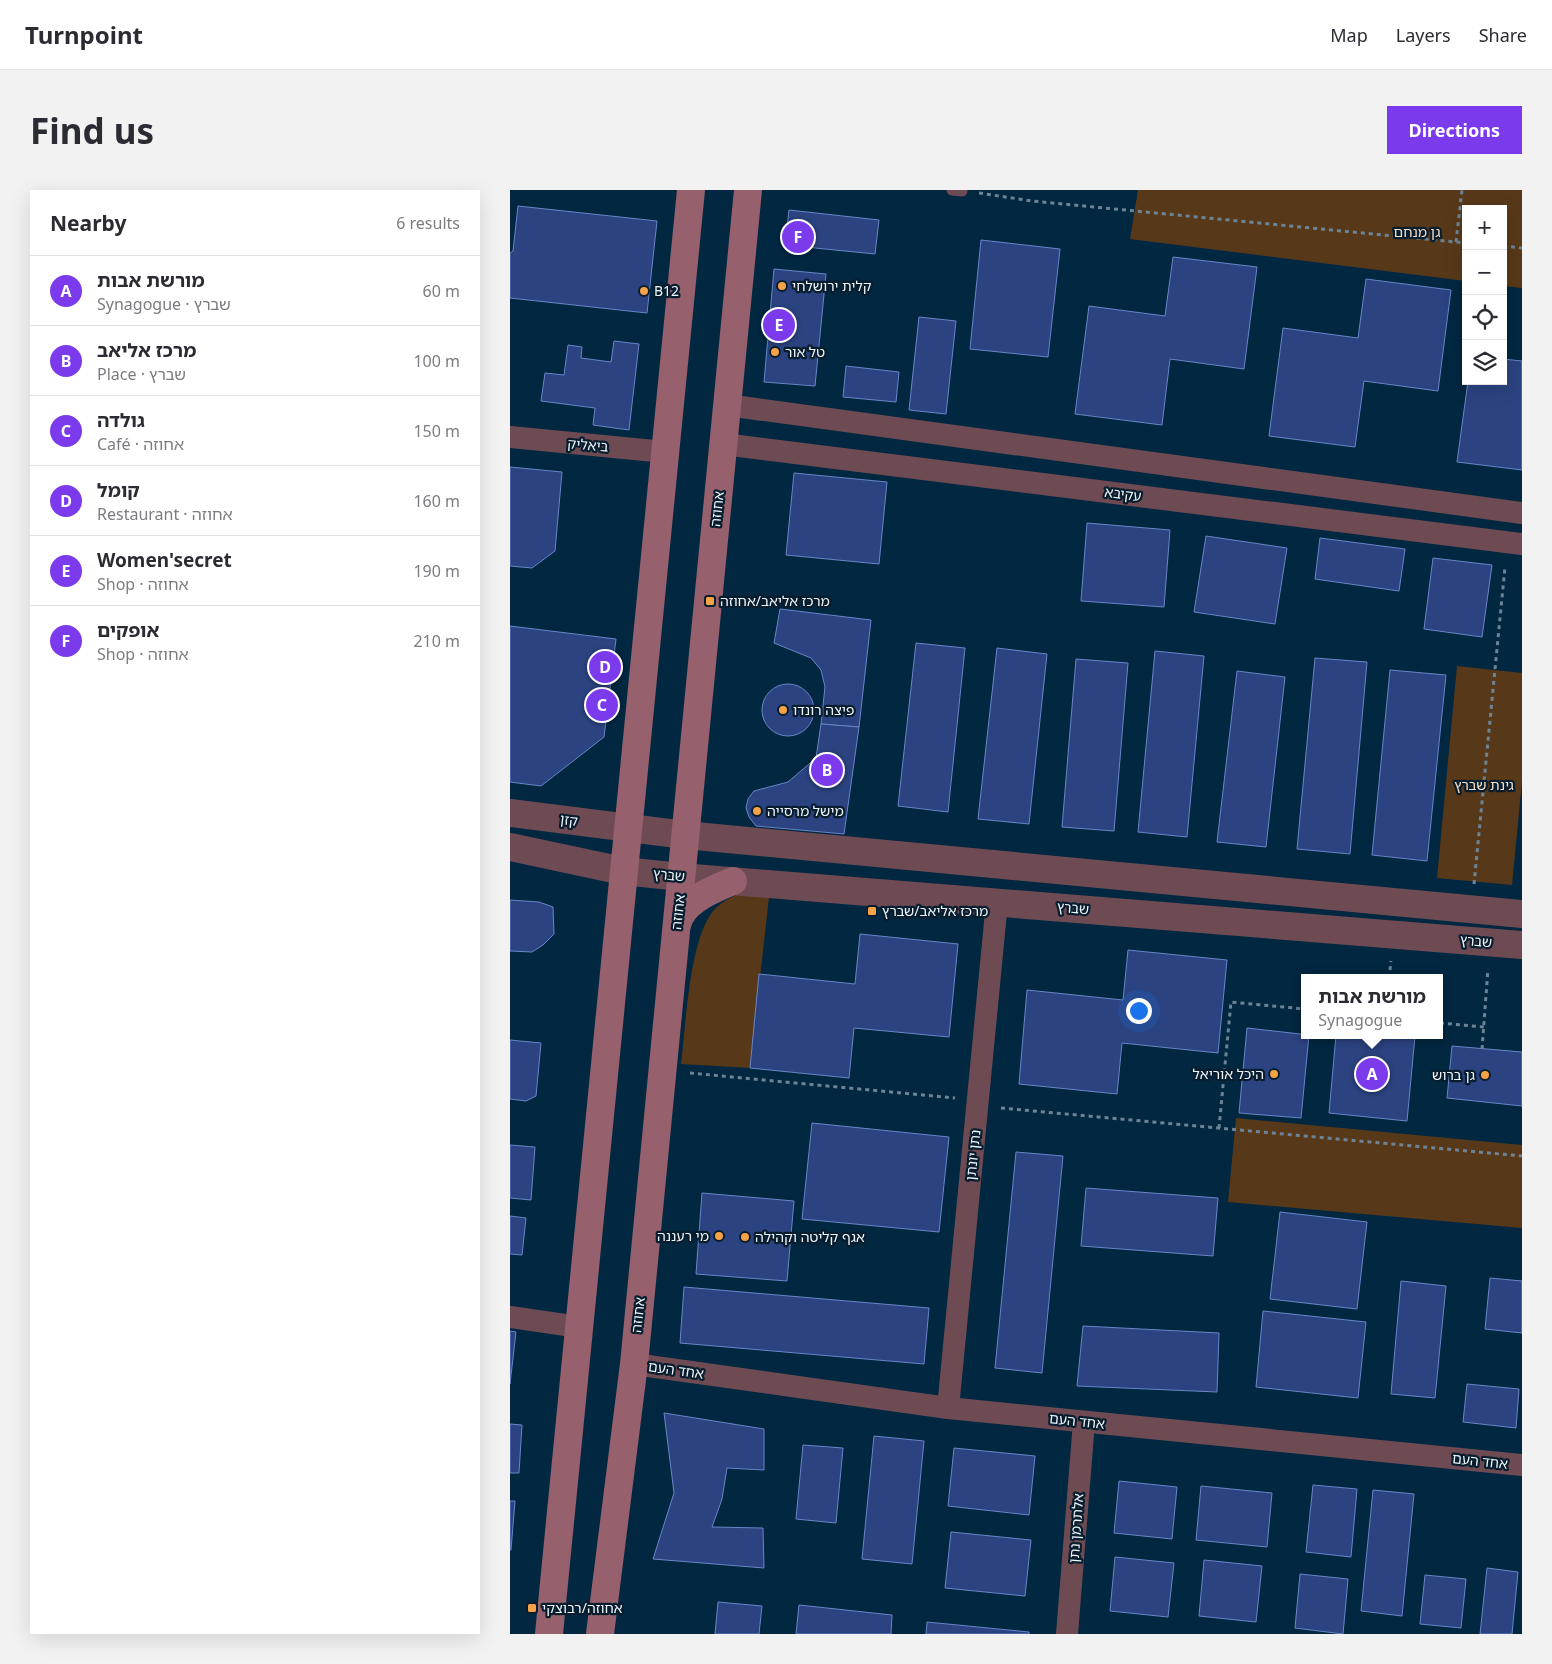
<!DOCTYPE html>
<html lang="en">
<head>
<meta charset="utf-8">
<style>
  body { margin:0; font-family:"Noto Sans","Noto Sans Hebrew",sans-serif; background:#f2f2f3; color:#2b2b33 }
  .controls { position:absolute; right:15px; top:15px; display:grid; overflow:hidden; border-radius:0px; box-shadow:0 5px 20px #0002 }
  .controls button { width:45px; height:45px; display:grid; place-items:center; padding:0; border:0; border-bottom:1px solid #e1e1e2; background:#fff; color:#2b2b33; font:25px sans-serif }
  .you { position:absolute; left:628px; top:820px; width:18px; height:18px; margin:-12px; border:4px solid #fff; border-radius:50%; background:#1a73e8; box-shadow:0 0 0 8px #1a73e833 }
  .badge { display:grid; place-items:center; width:32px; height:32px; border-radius:50%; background:#7c3aed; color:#fff; font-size:16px; font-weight:700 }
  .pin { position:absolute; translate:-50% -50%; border:2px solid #fff; box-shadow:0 1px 5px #0006 }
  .popup { position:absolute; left:791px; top:784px; width:142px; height:65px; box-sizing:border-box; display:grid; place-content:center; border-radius:0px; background:#fff; filter:drop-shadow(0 1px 4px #0005); font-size:16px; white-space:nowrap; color:#7c7c81 }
  .popup b { font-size:19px; color:#2b2b33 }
  .popup::after { content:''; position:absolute; left:50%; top:100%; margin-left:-10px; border:10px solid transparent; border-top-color:#fff }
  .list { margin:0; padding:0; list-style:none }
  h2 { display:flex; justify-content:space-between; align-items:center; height:65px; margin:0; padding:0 20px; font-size:21px }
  h2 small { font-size:16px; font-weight:400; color:#7c7c81 }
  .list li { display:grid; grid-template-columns:32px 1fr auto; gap:15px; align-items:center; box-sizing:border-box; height:70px; padding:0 20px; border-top:1px solid #e1e1e2 }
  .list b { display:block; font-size:19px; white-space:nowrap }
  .list p { margin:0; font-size:16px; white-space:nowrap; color:#7c7c81 }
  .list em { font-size:16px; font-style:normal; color:#7c7c81 }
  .icon { flex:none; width:28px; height:28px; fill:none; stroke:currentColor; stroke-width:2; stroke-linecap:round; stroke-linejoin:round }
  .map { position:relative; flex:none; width:1012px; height:1444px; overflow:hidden; border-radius:0px }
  header { display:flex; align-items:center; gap:30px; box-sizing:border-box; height:70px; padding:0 25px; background:#fff; border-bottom:1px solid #e1e1e2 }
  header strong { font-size:24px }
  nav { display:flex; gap:28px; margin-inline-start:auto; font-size:18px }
  .intro { display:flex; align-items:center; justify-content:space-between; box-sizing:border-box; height:120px; padding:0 30px }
  h1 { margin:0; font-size:35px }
  .button { padding:12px 22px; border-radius:0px; background:#7c3aed; color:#fff; font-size:18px; font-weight:700 }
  main { display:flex; gap:30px; padding:0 30px }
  aside { flex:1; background:#fff; border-radius:0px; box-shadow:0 5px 20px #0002 }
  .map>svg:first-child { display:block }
</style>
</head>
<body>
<header>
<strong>Turnpoint</strong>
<nav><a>Map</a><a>Layers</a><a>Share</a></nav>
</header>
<div class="intro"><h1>Find us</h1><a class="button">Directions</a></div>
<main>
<aside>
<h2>Nearby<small>6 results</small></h2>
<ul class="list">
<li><span class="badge">A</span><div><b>מורשת אבות</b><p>Synagogue · שברץ</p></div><em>60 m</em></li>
<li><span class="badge">B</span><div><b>מרכז אליאב</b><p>Place · שברץ</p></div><em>100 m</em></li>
<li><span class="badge">C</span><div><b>גולדה</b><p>Café · אחוזה</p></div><em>150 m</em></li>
<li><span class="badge">D</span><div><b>קומל</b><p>Restaurant · אחוזה</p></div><em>160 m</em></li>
<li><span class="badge">E</span><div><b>Women'secret</b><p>Shop · אחוזה</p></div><em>190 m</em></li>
<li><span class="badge">F</span><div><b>אופקים</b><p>Shop · אחוזה</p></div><em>210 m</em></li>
</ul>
</aside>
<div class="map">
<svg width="1012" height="1444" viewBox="0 0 1012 1444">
  <rect width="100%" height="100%" fill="#022741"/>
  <g fill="#573919">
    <path d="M 628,0 L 1012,0 L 1012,98 L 993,96 L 993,19 L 956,19 L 956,91 L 620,49 Z"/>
    <path d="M 947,476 L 1012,483 L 1012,591 L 1002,695 L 927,688 Z"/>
    <path d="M 235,701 L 259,707 L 240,878 L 171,874 C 176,833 179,760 199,727 C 207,713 221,707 235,701 Z"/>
    <path d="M 726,928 L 1012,955 L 1012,1038 L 718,1012 Z"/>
  </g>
  <g fill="#2b4380" stroke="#6886c8">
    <path d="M 8,16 L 147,31 L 137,123 L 0,108 L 0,63 L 3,61 Z"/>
    <path d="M 279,20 L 369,30 L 365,64 L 275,55 Z"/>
    <path d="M 471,50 L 550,59 L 538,167 L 460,159 Z"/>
    <path d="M 663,67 L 747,77 L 734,179 L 660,169 L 652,235 L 565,224 L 579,116 L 655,126 Z"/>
    <path d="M 264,79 L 316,84 L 305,196 L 254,192 Z"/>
    <path d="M 856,89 L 941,100 L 928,201 L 854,191 L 845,257 L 759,246 L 773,138 L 848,148 Z"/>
    <path d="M 409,127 L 446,131 L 436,224 L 399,220 Z"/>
    <path d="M 104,151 L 129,154 L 119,240 L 83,235 L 85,218 L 31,211 L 35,183 L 54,185 L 58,155 L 72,157 L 71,168 L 101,172 Z"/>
    <path d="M 993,169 L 1012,171 L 1012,280 L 947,272 L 958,191 L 993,191 Z"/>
    <path d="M 336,176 L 389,182 L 386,212 L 333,207 Z"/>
    <path d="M 0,277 L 52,282 L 45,361 L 22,378 L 0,376 Z"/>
    <path d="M 284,283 L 377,292 L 369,374 L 276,365 Z"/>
    <path d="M 577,333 L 660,340 L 654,417 L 571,411 Z"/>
    <path d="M 696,346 L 777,358 L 765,434 L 684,422 Z"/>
    <path d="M 810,348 L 895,359 L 889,401 L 805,389 Z"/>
    <path d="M 923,368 L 982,375 L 972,447 L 914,439 Z"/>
    <path d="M 270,419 L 361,430 L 349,537 L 311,534 L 315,497 L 311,480 L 301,468 L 264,453 Z"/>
    <path d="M 0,436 L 106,449 L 94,547 L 31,596 L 0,592 Z"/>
    <path d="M 406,453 L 455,458 L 438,622 L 388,616 Z"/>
    <path d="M 487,458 L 537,464 L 519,634 L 468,629 Z"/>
    <path d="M 645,461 L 694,466 L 677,647 L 628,642 Z"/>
    <path d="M 805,468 L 857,472 L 840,664 L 787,659 Z"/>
    <path d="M 566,469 L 618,473 L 604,641 L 552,637 Z"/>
    <path d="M 880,480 L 936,485 L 917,671 L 862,665 Z"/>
    <path d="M 727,481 L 775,487 L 756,657 L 707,652 Z"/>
    <circle cx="278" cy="520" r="26"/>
    <path d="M 311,534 L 349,537 L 334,644 L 246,636 L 239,627 L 236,618 L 238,609 L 244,601 L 278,592 L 306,568 Z"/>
    <path d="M 0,710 L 29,712 L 43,717 L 44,744 L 33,755 L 22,762 L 0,761 Z"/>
    <path d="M 350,744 L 448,754 L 439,847 L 344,838 L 339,888 L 240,878 L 249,784 L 345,794 Z"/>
    <path d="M 618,760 L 717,770 L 708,863 L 612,853 L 607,904 L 509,894 L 517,800 L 613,810 Z"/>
    <path d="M 737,838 L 799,845 L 791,928 L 729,923 Z"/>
    <path d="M 826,845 L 905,846 L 897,931 L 819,923 Z"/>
    <path d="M 0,850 L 31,853 L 26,906 L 16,911 L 0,909 Z"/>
    <path d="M 942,856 L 1012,862 L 1012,916 L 937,908 Z"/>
    <path d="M 302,933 L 439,947 L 429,1042 L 292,1029 Z"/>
    <path d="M 0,955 L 25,957 L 21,1010 L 0,1008 Z"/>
    <path d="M 506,962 L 553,966 L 532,1183 L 485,1178 Z"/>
    <path d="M 576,998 L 708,1008 L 703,1066 L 571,1056 Z"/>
    <path d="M 192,1003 L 284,1011 L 277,1091 L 186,1084 Z"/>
    <path d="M 770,1022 L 857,1032 L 847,1119 L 760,1109 Z"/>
    <path d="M 0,1026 L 16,1028 L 12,1065 L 0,1064 Z"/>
    <path d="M 980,1088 L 1012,1091 L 1012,1143 L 975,1139 Z"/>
    <path d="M 891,1091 L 936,1096 L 925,1208 L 881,1204 Z"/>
    <path d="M 174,1097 L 419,1118 L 414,1174 L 170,1153 Z"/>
    <path d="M 753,1121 L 856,1132 L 848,1208 L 746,1197 Z"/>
    <path d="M 573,1136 L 709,1143 L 707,1202 L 567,1196 Z"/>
    <path d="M 0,1141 L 6,1142 L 0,1194 Z"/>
    <path d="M 957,1194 L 1009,1199 L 1006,1238 L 953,1232 Z"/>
    <path d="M 154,1223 L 254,1239 L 254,1280 L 217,1278 L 212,1309 L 202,1337 L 253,1338 L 254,1378 L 143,1369 L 164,1303 Z"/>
    <path d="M 0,1234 L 12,1235 L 9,1283 L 0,1283 Z"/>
    <path d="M 364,1246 L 414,1251 L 402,1374 L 352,1369 Z"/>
    <path d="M 293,1255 L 333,1258 L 326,1333 L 286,1329 Z"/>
    <path d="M 444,1258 L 525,1266 L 519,1325 L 438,1316 Z"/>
    <path d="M 609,1291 L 667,1297 L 662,1349 L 604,1343 Z"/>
    <path d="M 803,1295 L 847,1299 L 841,1367 L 796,1362 Z"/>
    <path d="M 691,1296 L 762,1303 L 757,1357 L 686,1350 Z"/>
    <path d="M 863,1300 L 904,1304 L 892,1426 L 851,1421 Z"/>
    <path d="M 0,1311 L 5,1311 L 1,1360 L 0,1360 Z"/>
    <path d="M 441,1342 L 521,1350 L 515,1406 L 435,1398 Z"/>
    <path d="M 605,1367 L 664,1373 L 658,1427 L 600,1421 Z"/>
    <path d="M 694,1370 L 752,1376 L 746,1432 L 689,1426 Z"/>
    <path d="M 977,1378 L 1008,1382 L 1002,1444 L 970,1444 Z"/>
    <path d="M 790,1384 L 838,1389 L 833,1444 L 785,1438 Z"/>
    <path d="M 915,1385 L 956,1389 L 951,1438 L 910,1434 Z"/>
    <path d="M 208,1412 L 252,1416 L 249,1444 L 205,1444 Z"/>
    <path d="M 289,1415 L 382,1425 L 381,1444 L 286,1444 Z"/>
    <path d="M 417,1432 L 519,1442 L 519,1444 L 416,1444 Z"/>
  </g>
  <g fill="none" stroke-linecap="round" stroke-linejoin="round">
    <g stroke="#6c8495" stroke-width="3" stroke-dasharray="4 4" stroke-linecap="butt">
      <path d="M 469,3 L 522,11 L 956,53"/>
      <path d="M 946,52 L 952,0"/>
      <path d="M 993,56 L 1012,58"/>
      <path d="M 964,694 L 995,377"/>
      <path d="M 879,788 L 881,771"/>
      <path d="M 930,833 L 974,837"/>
      <path d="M 972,859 L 978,779"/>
      <path d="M 180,883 L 445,908"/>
      <path d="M 491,918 L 1012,966"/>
      <path d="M 709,938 L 721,812 L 794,819"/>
    </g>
    <path stroke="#6e4b53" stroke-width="11" d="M 442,0 L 452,1"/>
    <g stroke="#6e4b53" stroke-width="22">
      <path d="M 217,215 L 1012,323"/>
      <path d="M 0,247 L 155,262"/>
      <path d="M 213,254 L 1012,354"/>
      <path d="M 0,1127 L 69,1137"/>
      <path d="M 124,1174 L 438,1218 L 1012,1275"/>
      <path d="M 438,1218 L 487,712"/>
      <path d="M 557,1444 L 574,1232"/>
    </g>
    <g stroke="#6e4b53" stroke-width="28">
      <path d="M 0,623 L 175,645 L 1012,724"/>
      <path d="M 0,657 L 113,681 L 171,687 L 1012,755"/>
    </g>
    <g stroke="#96606c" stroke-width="28">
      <path d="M 167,735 C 172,711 202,700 223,691"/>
      <path d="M 39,1444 L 181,0"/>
      <path d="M 90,1444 L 124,1174 L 238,0"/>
    </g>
  </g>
  <g fill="#f6a247" stroke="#081d2d" stroke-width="2">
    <circle cx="272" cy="96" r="5"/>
    <circle cx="134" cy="101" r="5"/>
    <circle cx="265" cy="162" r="5"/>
    <rect x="195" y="406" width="10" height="10" rx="2.5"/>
    <circle cx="273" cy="520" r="5"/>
    <circle cx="247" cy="621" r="5"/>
    <rect x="357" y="716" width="10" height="10" rx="2.5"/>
    <circle cx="764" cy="884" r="5"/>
    <circle cx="975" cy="885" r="5"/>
    <circle cx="209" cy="1046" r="5"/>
    <circle cx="235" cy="1047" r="5"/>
    <rect x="17" y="1413" width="10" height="10" rx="2.5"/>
  </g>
  <g text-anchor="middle" stroke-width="4.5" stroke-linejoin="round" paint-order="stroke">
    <g font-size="14" fill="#f5dec9" stroke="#081d2d">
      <text x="907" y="47">גן מנחם</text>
      <text x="974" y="600">גינת שברץ</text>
    </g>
    <g font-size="14" fill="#eef5fb" stroke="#081d2d" text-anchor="start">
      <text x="282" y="101">קלית ירושלחי</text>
      <text x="144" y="106">B12</text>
      <text x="275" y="167">טל אור</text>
      <text x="210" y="416">מרכז אליאב/אחוזה</text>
      <text x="283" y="525">פיצה רונדו</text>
      <text x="257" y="626">מישל מרסייה</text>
      <text x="372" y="726">מרכז אליאב/שברץ</text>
      <text x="754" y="889" text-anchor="end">היכל אוריאל</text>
      <text x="965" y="890" text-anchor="end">גן ברוש</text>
      <text x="199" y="1051" text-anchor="end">מי רעננה</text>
      <text x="245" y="1052">אגף קליטה וקהילה</text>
      <text x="32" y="1423">אחוזה/רבוצקי</text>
    </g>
    <g font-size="14" fill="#eef5fb" stroke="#081d2d">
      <text transform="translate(78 255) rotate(5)" y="5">ביאליק</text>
      <text transform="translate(613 304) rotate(7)" y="5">עקיבא</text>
      <text transform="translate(207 319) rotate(-84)" y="5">אחוזה</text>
      <text transform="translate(59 630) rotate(7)" y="5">קזן</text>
      <text transform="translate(159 685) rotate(6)" y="5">שברץ</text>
      <text transform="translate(563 718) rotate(5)" y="5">שברץ</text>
      <text transform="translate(168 722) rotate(-84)" y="5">אחוזה</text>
      <text transform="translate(966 751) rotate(5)" y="5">שברץ</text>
      <text transform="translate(463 965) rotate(-84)" y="5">נתן יונתן</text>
      <text transform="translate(128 1125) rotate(-84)" y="5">אחוזה</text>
      <text transform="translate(166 1180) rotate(8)" y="5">אחד העם</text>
      <text transform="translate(567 1231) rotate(6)" y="5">אחד העם</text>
      <text transform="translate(970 1271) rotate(6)" y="5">אחד העם</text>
      <text transform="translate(566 1338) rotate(-86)" y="5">אלתרמן נתן</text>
    </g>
  </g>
</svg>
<div class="controls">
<button>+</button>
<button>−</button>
<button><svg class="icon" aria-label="locate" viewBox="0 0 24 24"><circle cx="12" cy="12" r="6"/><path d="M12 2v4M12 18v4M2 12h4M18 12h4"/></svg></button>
<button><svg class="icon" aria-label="layers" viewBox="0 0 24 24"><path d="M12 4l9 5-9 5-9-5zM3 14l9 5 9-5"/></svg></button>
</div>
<div class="you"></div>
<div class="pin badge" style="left:862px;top:884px">A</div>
<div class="popup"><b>מורשת אבות</b>Synagogue</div>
<div class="pin badge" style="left:317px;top:580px">B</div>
<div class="pin badge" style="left:92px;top:515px">C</div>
<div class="pin badge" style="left:95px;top:477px">D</div>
<div class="pin badge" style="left:269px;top:135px">E</div>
<div class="pin badge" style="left:288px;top:47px">F</div>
</div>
</main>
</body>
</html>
